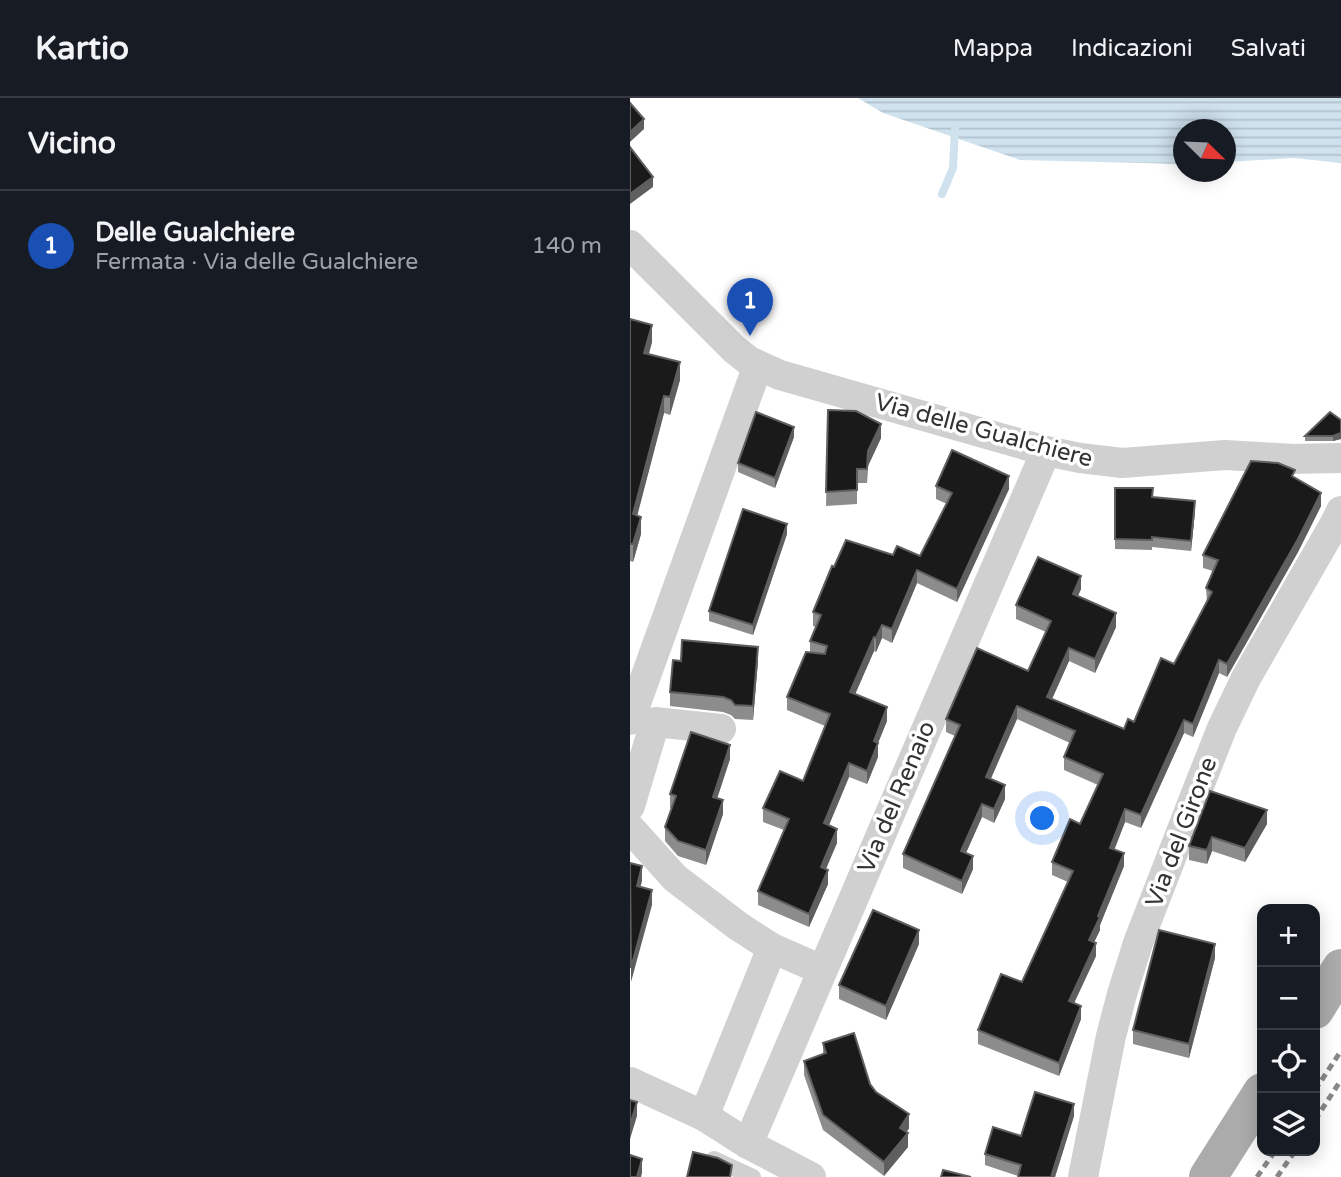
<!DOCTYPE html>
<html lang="it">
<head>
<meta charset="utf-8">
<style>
  body { margin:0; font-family:"Varela Round",sans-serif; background:#242831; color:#f1f3f6 }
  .controls { position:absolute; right:21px; bottom:21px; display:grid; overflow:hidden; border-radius:14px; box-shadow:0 4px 18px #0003 }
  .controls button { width:63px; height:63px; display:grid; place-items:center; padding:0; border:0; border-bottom:2px solid #363941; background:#171b24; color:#f1f3f6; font:35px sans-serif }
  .compass { position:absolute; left:543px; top:21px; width:63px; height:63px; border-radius:50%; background:#171b24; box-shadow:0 4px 18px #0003; rotate:113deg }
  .you { position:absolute; left:413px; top:721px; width:24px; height:24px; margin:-18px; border:5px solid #fff; border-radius:50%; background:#1a73e8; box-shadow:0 0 0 10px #1a73e833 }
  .badge { display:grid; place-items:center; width:46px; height:46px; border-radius:50%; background:#e63946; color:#fff; font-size:23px; font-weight:700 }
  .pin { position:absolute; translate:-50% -58px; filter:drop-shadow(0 2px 4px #0008) }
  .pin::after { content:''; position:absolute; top:37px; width:24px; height:21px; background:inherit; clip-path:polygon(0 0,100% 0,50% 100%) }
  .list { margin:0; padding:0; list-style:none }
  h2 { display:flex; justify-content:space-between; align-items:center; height:91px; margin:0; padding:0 28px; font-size:30px }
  h2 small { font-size:23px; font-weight:400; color:#9ea1a6 }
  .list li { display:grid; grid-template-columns:46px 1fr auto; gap:21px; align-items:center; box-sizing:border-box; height:112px; padding:0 28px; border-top:2px solid #363941 }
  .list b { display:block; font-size:26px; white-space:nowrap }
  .list p { margin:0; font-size:23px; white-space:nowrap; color:#9ea1a6 }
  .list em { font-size:23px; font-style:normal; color:#9ea1a6 }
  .icon { flex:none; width:38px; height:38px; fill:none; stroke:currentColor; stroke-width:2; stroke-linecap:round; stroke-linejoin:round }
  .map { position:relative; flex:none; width:711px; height:1079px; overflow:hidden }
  header { display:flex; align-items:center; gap:42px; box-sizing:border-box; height:98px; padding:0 35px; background:#171b24; border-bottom:2px solid #363941 }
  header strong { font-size:33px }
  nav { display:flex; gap:38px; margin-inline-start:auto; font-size:24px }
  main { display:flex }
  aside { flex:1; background:#171b24 }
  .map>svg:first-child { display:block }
</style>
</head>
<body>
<header>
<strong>Kartio</strong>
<nav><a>Mappa</a><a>Indicazioni</a><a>Salvati</a></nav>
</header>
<main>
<aside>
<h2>Vicino<small></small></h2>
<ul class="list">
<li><span class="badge" style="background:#1a4fb4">1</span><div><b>Delle Gualchiere</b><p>Fermata · Via delle Gualchiere</p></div><em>140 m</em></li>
</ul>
</aside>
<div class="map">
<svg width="711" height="1079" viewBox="0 0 711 1079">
  <defs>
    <pattern id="water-rules" width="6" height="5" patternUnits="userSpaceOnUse" patternTransform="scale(1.75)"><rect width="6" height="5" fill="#cfe2ee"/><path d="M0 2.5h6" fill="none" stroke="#b2c2cd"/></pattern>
  </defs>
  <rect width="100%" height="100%" fill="#fff"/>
  <path fill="url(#water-rules)" d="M 228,0 L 711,0 L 711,65 L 664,60 L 596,64 L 596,32 L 554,32 L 553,66 L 390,62 L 253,15 Z"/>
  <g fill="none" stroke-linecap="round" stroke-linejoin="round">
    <path stroke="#cfe2ee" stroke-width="8" d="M 312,96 L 323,70 L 325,31"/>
    <path stroke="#d0d0d0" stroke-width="16" d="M 84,1061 L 123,1079"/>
    <g stroke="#d0d0d0" stroke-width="30">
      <path d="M 0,147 L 104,251 L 119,263 L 150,277 L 416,353 L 450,360 L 492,365 L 595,357 L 663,361 L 711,360"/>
      <path d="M 0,622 L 128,267"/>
      <path d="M 0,708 L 25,624 L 91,631"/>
      <path d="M 0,730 L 45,780 L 108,828 L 142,850"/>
      <path d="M 0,984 L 74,1018 L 118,1046 L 181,1079"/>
      <path d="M 74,1018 L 142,850 L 192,872"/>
      <path d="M 118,1046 L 416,353"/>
      <path d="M 453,1079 L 481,938 L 492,896 L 508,845 L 569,688 L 592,630 L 616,580 L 704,427 L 711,413"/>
    </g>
    <g stroke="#ababab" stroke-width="38">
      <path d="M 685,912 L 711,870"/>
      <path d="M 578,1079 L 632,994"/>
    </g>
    <g stroke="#888" stroke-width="5" stroke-dasharray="7 5" stroke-linecap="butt">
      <path d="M 685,992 L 711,953"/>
      <path d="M 685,1022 L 711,982"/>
      <path d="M 627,1079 L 645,1053"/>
      <path d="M 647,1079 L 665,1053"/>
    </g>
  </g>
  <g fill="#8c8c8c">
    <path d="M 0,221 L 22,244 L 19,256 L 50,282 L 40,317 L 34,315 L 7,417 L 11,436 L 3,464 L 0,463 Z"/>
    <path d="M 198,312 L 251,340 L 238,368 L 237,385 L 227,385 L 227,406 L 196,408 Z"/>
    <path d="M 711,322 L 711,341 L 703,343 L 675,343 L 675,338 Z"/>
    <path d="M 164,339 L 145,390 L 108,374 L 108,365 Z"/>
    <path d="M 665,379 L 691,408 L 668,454 L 597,579 L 589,575 L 563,639 L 554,635 L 511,730 L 495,724 L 484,752 L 494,768 L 470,827 L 470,832 L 464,844 L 466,858 L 444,905 L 451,921 L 429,978 L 348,946 L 348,932 L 392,884 L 438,784 L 422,777 L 422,764 L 450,726 L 468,687 L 434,672 L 434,659 L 440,645 L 387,621 L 360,681 L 375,701 L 364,725 L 352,719 L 336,755 L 343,771 L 332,796 L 273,770 L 273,756 L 325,638 L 316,634 L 316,621 L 398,573 L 416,534 L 386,521 L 386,507 L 451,491 L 447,499 L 486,529 L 465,575 L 439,563 L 422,601 L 494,631 L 504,624 L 544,566 L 577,504 L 576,490 L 583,473 L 573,470 L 573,457 Z"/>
    <path d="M 306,388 L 379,391 L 327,504 L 287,485 L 262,545 L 252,540 L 246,554 L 244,553 L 225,596 L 257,623 L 248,645 L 248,659 L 237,686 L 219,679 L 199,727 L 207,745 L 195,771 L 198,786 L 179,829 L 128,807 L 128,793 L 154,732 L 133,724 L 133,710 L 173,683 L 195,628 L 157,612 L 157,599 L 180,554 L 180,543 L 186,529 L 183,528 L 183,514 L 204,469 L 263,457 L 290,458 L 317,406 L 306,401 Z"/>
    <path d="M 485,390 L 522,399 L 565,413 L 561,453 L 522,449 L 522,452 L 485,451 Z"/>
    <path d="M 157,436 L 123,537 L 79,523 L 79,513 Z"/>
    <path d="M 51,563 L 128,563 L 123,622 L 105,621 L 101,617 L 93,614 L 40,608 L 40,594 Z"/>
    <path d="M 100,661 L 87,700 L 93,716 L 76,767 L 48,758 L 35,743 L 35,729 L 41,710 L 40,710 L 40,696 Z"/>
    <path d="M 580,693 L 637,726 L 615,764 L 582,753 L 577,766 L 559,762 L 559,748 Z"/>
    <path d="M 289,846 L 256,922 L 209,901 L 209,887 Z"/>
    <path d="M 585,860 L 559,960 L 503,946 L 503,932 Z"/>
    <path d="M 193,945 L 240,986 L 246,994 L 279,1030 L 277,1034 L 278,1049 L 254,1078 L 193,1032 L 174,977 L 174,963 L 193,956 Z"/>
    <path d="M 444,1018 L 425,1079 L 388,1079 L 388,1078 L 355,1067 L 355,1056 L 391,1038 Z"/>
  </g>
  <g fill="#5f5f5f">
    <path d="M 14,21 L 14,31 L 0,44 L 0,34 Z"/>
    <path d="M 23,79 L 23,89 L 0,106 L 0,96 Z"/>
    <path d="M 22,227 L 22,244 L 14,272 L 14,255 Z"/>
    <path d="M 50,264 L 50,282 L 40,317 L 40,299 Z"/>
    <path d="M 34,298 L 34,315 L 3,434 L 3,416 Z"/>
    <path d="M 251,326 L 251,340 L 238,368 L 237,385 L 238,353 Z"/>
    <path d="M 164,329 L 164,339 L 145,390 L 145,380 Z"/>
    <path d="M 711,335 L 711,341 L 703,343 L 703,338 Z"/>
    <path d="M 379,378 L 379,391 L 327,504 L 327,491 Z"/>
    <path d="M 691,395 L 691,408 L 668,454 L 597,579 L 597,566 Z"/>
    <path d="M 565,403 L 565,413 L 561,453 L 561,443 Z"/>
    <path d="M 11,419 L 11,436 L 3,464 L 3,446 Z"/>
    <path d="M 157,426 L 157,436 L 123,537 L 123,527 Z"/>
    <path d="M 287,472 L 287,485 L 262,545 L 262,531 Z"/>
    <path d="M 451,478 L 451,491 L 443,510 L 443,496 Z"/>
    <path d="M 486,515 L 486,529 L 465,575 L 465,561 Z"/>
    <path d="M 252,527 L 252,540 L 246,554 L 246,540 Z"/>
    <path d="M 244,539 L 244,553 L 220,608 L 220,594 Z"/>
    <path d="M 128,549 L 128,563 L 123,622 L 123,608 Z"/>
    <path d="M 439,550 L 439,563 L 417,612 L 417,599 Z"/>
    <path d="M 589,562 L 589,575 L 563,639 L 563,626 Z"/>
    <path d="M 387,608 L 387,621 L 356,692 L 356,679 Z"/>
    <path d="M 257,609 L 257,623 L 248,645 L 248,659 L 237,686 L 237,673 L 244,643 Z"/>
    <path d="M 554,622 L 554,635 L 511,730 L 511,717 Z"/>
    <path d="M 100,647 L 100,661 L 83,713 L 83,699 Z"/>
    <path d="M 219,665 L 219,679 L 194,739 L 194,725 Z"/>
    <path d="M 375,687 L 375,701 L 364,725 L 364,711 Z"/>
    <path d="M 93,702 L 93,716 L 76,767 L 76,752 Z"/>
    <path d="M 352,706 L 352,719 L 331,766 L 331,753 Z"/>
    <path d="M 495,711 L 495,724 L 480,763 L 480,750 Z"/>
    <path d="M 637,712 L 637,726 L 615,764 L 615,750 Z"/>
    <path d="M 207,731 L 207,745 L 191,783 L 191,769 Z"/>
    <path d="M 582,739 L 582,753 L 577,766 L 577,752 Z"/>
    <path d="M 494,755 L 494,768 L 470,827 L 470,832 L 459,855 L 459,842 Z"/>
    <path d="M 343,758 L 343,771 L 332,796 L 332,783 Z"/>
    <path d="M 12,768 L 12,783 L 7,802 L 7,788 Z"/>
    <path d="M 198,772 L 198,786 L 179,829 L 179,816 Z"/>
    <path d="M 22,792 L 22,807 L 1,884 L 1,870 Z"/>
    <path d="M 289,832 L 289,846 L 256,922 L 256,908 Z"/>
    <path d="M 466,845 L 466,858 L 439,916 L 439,903 Z"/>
    <path d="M 585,846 L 585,860 L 559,960 L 559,946 Z"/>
    <path d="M 451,908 L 451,921 L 429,978 L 429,965 Z"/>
    <path d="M 7,1004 L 7,1018 L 0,1041 L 0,1027 Z"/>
    <path d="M 444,1006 L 444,1018 L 425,1079 L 421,1079 Z"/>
    <path d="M 279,1016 L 279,1030 L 270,1044 L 270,1030 Z"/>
    <path d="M 278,1035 L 278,1049 L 254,1078 L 254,1064 Z"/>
    <path d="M 12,1061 L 12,1075 L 11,1079 L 7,1079 Z"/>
  </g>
  <g fill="#1a1a1a" stroke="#5f5f5f" stroke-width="2">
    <path d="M 0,5 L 14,21 L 0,34 Z"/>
    <path d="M 0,49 L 23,79 L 0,96 Z"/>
    <path d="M 0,221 L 22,227 L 14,255 L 50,264 L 40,299 L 34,298 L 3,416 L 11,419 L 3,446 L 0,446 Z"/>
    <path d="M 198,312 L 226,313 L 251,326 L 238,353 L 237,371 L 227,371 L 227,392 L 196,394 Z"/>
    <path d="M 126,314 L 164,329 L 145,380 L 108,365 Z"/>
    <path d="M 700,314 L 711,322 L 711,335 L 703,338 L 675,338 Z"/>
    <path d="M 322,352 L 379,378 L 327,491 L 287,472 L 262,531 L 252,527 L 246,540 L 244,539 L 220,594 L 257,609 L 244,643 L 248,645 L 237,673 L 219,665 L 194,725 L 207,731 L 191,769 L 198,772 L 179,816 L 128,793 L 159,721 L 133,710 L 150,673 L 173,683 L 200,616 L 157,599 L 176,554 L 195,556 L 197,548 L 180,543 L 191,517 L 183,514 L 202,468 L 204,469 L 216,442 L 263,457 L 267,448 L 290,458 L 322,395 L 306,388 Z"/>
    <path d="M 621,363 L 648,365 L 665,372 L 662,378 L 691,395 L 668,441 L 597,566 L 589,562 L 563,626 L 554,622 L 511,717 L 495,711 L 480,750 L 494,755 L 468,818 L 470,819 L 459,842 L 466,845 L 439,903 L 451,908 L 429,965 L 348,932 L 371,876 L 392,884 L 443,773 L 422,764 L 440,721 L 450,726 L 473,676 L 434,659 L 445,633 L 387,608 L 356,679 L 375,687 L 364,711 L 352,706 L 331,753 L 343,758 L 332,783 L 273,756 L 330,627 L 316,621 L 347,550 L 398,573 L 421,523 L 386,507 L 408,459 L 451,478 L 443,496 L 486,515 L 465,561 L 439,550 L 417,599 L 494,631 L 498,621 L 504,624 L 531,560 L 544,566 L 582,494 L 576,490 L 588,462 L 573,457 Z"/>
    <path d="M 485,390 L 523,390 L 522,399 L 565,403 L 561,443 L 522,439 L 522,442 L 485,441 Z"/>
    <path d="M 113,411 L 157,426 L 123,527 L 79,513 Z"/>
    <path d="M 52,542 L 128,549 L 123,608 L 105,607 L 101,602 L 93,599 L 40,594 L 43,562 L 51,563 Z"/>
    <path d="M 61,634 L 100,647 L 83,699 L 93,702 L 76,752 L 48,743 L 35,729 L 46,698 L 40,696 Z"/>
    <path d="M 580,693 L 637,712 L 615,750 L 582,739 L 577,752 L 559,748 Z"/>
    <path d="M 0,765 L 12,768 L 7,788 L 22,792 L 1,870 Z"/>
    <path d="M 243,812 L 289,832 L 256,908 L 209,887 Z"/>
    <path d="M 529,832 L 585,846 L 559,946 L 503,932 Z"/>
    <path d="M 224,935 L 240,986 L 246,994 L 279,1016 L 270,1030 L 278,1035 L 254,1064 L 193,1017 L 174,963 L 196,955 L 193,945 Z"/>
    <path d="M 405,994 L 444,1006 L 421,1079 L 388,1079 L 391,1067 L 355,1056 L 363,1029 L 391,1038 Z"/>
    <path d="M 0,1002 L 7,1004 L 0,1027 Z"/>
    <path d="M 63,1054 L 88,1060 L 102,1067 L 100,1079 L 57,1079 Z"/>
    <path d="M 0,1057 L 12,1061 L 7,1079 L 0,1079 Z"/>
    <path d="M 313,1072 L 341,1079 L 311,1079 Z"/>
  </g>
  <g text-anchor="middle" stroke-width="7" stroke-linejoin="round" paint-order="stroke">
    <g font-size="24" fill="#333" stroke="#fff">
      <text transform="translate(354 332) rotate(15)" y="8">Via delle Gualchiere</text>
      <text transform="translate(266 699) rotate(-67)" y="8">Via del Renaio</text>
      <text transform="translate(551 734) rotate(-69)" y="8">Via del Girone</text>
    </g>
  </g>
</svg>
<div class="controls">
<button>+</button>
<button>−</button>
<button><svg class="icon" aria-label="locate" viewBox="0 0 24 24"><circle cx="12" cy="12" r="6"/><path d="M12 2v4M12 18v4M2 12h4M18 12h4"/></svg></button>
<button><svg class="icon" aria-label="layers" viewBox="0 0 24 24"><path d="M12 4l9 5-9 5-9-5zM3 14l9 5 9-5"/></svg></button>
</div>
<svg class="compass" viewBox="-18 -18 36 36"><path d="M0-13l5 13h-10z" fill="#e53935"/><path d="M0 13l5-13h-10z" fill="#9ea1a6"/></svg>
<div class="you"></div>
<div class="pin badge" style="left:120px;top:238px;background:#1a4fb4">1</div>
</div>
</main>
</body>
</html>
